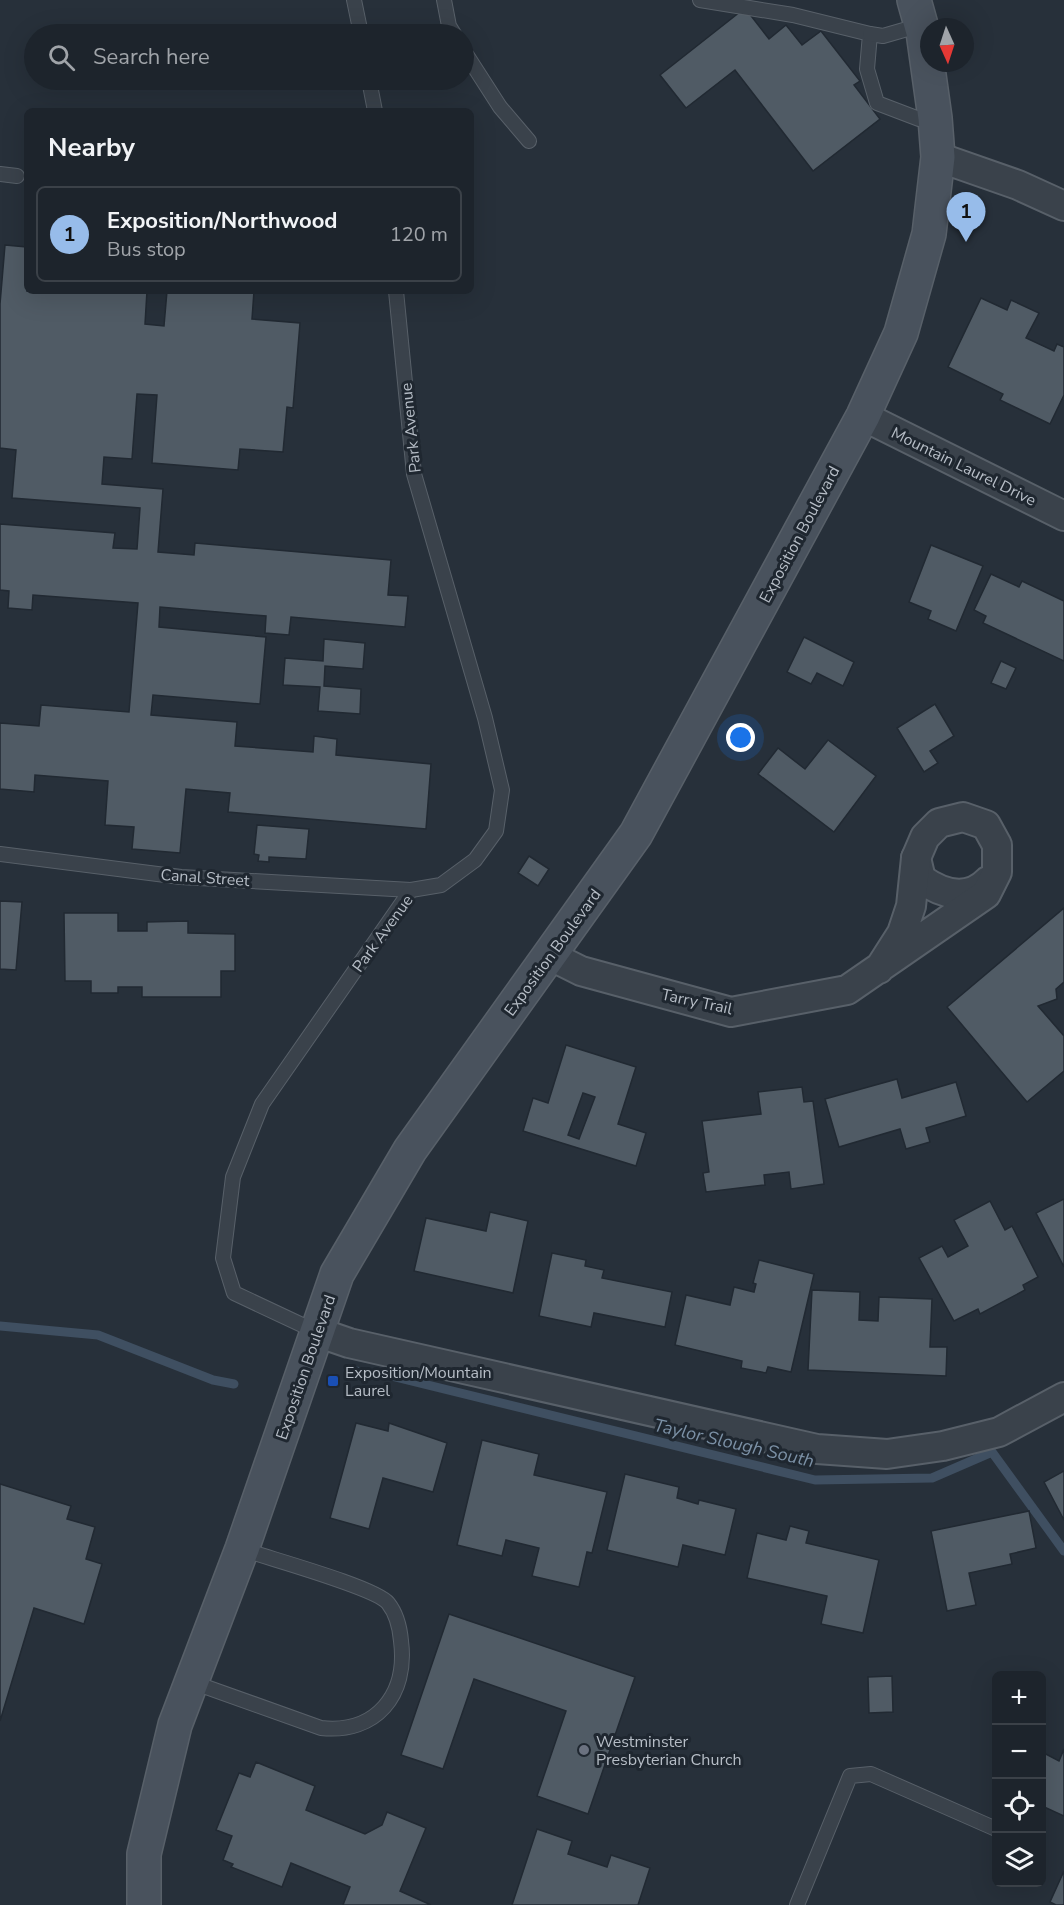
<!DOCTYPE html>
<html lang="en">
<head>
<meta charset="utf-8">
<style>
  body { margin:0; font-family:"Nunito Sans",sans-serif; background:#252c34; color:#f1f3f6 }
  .controls { position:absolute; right:18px; bottom:18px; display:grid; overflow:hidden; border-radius:9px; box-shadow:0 6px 24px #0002 }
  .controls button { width:54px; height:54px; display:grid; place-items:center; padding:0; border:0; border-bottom:2px solid #3b4148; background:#1d242c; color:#f1f3f6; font:30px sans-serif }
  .compass { position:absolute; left:920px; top:18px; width:54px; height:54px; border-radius:50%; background:#1d242c; box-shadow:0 6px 24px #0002; rotate:177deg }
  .you { position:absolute; left:741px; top:738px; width:21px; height:21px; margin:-15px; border:4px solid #fff; border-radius:50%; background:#1a73e8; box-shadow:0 0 0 9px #1a73e833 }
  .badge { display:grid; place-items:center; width:39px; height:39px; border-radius:50%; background:#97bcea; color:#111; font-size:20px; font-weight:700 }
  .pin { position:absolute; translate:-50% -50px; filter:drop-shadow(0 2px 3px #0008) }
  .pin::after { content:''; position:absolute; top:32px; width:21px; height:18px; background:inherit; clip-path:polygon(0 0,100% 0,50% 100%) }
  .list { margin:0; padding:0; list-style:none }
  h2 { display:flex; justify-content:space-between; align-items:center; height:78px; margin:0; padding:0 24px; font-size:26px }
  h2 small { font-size:20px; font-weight:400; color:#a0a4a9 }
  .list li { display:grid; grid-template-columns:39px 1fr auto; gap:18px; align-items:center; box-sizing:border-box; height:96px; margin:0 12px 12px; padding:0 12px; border:2px solid #3b4148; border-radius:9px }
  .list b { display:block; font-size:22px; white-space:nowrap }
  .list p { margin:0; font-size:20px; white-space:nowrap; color:#a0a4a9 }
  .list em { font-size:20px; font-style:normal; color:#a0a4a9 }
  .icon { flex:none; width:33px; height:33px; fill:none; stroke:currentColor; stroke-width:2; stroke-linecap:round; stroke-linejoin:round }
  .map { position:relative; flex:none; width:1064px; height:1905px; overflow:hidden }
  .search { position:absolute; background:#1d242c; box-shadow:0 6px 24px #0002; left:24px; top:24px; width:450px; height:66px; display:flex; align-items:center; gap:15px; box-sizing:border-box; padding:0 21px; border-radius:33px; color:#a0a4a9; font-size:22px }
  .panel { position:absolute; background:#1d242c; box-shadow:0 6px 24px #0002; left:24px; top:108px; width:450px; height:186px; border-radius:9px }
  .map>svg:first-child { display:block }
</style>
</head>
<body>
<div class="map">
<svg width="1064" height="1905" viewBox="0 0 1064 1905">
  <rect width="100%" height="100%" fill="#27303a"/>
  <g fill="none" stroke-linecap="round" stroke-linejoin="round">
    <g stroke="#3f4f61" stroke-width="9">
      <path d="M 0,1326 L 98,1335 L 213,1380 L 234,1384"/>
      <path d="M 348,1370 L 391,1376 L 815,1480 L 932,1478 L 992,1452 L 1064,1551"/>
    </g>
  </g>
  <g fill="#505b65" stroke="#212932" stroke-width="1.5" fill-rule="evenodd">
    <path d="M 745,8 L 769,39 L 786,25 L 802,45 L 821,31 L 860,81 L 854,85 L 880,119 L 813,171 L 735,70 L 686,108 L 660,75 Z"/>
    <path d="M 5,245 L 27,247 L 27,291 L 147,291 L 145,324 L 164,326 L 167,291 L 254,291 L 252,319 L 300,323 L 293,408 L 287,407 L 283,452 L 240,449 L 238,470 L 152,463 L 157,395 L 137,394 L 132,459 L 104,457 L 102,484 L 163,489 L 158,552 L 194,555 L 195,543 L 391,560 L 388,595 L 408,596 L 405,627 L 291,617 L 289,635 L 265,633 L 266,616 L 160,607 L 159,627 L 266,637 L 260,704 L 153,695 L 151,715 L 237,722 L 235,746 L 313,752 L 314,736 L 337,739 L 336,755 L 431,764 L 426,829 L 228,812 L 230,793 L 186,789 L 180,853 L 132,849 L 134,827 L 105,825 L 108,781 L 35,775 L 34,792 L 0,789 L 0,723 L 39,726 L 41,705 L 129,712 L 138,603 L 33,595 L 32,610 L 8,608 L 9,591 L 0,590 L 0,524 L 115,533 L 113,548 L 137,549 L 140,508 L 12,498 L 16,450 L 0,448 L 0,304 Z"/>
    <path d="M 981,298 L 1007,310 L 1011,300 L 1039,313 L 1026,338 L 1054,351 L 1057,344 L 1064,347 L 1064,395 L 1050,424 L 1000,400 L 1003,394 L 948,367 Z"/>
    <path d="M 931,545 L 983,566 L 956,631 L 928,619 L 931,611 L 909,602 Z"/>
    <path d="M 991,574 L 1019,587 L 1022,581 L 1064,601 L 1064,661 L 983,623 L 986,616 L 974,610 Z"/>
    <path d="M 804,637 L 854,662 L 843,686 L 817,673 L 811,684 L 787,672 Z"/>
    <path d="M 324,639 L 365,643 L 363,669 L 325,666 L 324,686 L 361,689 L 360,714 L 318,711 L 320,687 L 283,685 L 285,658 L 323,661 Z"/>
    <path d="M 1001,661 L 1016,668 L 1006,689 L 991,683 Z"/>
    <path d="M 935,704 L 954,736 L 930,751 L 938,763 L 924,772 L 897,728 Z"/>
    <path d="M 828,740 L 876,776 L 834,832 L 758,774 L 778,748 L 805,769 Z"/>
    <path d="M 257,825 L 309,829 L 306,859 L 269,857 L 269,862 L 258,861 L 259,855 L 254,854 Z"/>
    <path d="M 529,856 L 549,869 L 538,886 L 518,873 Z"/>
    <path d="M 0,901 L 22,902 L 16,970 L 0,969 Z"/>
    <path d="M 1064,908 L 1064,982 L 1056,989 L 1057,999 L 1038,1006 L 1064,1036 L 1064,1071 L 1027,1102 L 947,1007 Z"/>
    <path d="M 64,913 L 118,913 L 118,931 L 147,931 L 147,922 L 188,921 L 188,933 L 235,934 L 235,971 L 221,971 L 221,997 L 142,997 L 142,987 L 118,987 L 118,993 L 91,993 L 91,981 L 65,981 Z"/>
    <path d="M 566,1045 L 636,1067 L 618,1124 L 646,1133 L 636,1166 L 523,1131 L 533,1098 L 548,1103 ZM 583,1093 L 595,1097 L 579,1139 L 568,1135 Z"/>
    <path d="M 897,1079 L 902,1098 L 956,1082 L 966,1116 L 926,1128 L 930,1142 L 906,1149 L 900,1129 L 839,1147 L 825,1099 Z"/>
    <path d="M 802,1087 L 804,1102 L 813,1101 L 824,1184 L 791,1189 L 789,1172 L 764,1175 L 765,1185 L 706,1192 L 703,1173 L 709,1172 L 702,1121 L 761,1114 L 758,1092 Z"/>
    <path d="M 1064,1199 L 1064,1267 L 1036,1213 Z"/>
    <path d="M 990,1201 L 1005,1230 L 1012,1226 L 1038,1277 L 1023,1285 L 1025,1290 L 980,1314 L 978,1309 L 954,1321 L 919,1258 L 942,1246 L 948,1257 L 968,1246 L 954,1220 Z"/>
    <path d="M 490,1212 L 528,1221 L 513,1293 L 414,1271 L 426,1218 L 486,1231 Z"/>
    <path d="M 552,1253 L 586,1260 L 585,1266 L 604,1270 L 602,1278 L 672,1292 L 665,1327 L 594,1313 L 591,1327 L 539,1316 Z"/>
    <path d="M 759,1260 L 814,1274 L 791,1372 L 768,1367 L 766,1373 L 741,1368 L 742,1361 L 675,1345 L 686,1295 L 730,1305 L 734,1287 L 754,1292 L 756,1284 L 753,1283 Z"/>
    <path d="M 812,1290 L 860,1292 L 859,1320 L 878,1321 L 879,1297 L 932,1299 L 930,1347 L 947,1347 L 946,1376 L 808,1370 Z"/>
    <path d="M 356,1423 L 388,1431 L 389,1423 L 447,1443 L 433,1492 L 383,1478 L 369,1529 L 330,1518 Z"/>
    <path d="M 482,1440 L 539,1454 L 534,1475 L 607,1492 L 592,1553 L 587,1552 L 579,1587 L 532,1576 L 539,1548 L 506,1540 L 502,1556 L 457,1545 Z"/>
    <path d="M 1064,1471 L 1064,1520 L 1044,1482 Z"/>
    <path d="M 625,1474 L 679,1487 L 677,1498 L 698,1504 L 699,1500 L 736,1509 L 725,1555 L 683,1545 L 678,1567 L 607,1550 Z"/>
    <path d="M 0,1484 L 71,1506 L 67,1519 L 95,1527 L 86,1559 L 102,1564 L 84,1624 L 34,1608 L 0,1721 Z"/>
    <path d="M 1029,1511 L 1036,1548 L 1010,1554 L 1012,1564 L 969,1573 L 976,1605 L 947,1611 L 931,1531 Z"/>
    <path d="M 790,1526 L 809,1531 L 806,1543 L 879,1560 L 863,1633 L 821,1624 L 827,1596 L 747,1578 L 757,1533 L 786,1540 Z"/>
    <path d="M 449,1614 L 635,1677 L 588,1814 L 537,1796 L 566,1711 L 474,1679 L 443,1769 L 401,1755 Z"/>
    <path d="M 892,1676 L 893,1712 L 869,1713 L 868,1677 Z"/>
    <path d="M 1064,1749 L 1064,1816 L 1042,1806 L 1042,1752 L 1059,1761 Z"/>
    <path d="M 256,1762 L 315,1786 L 306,1810 L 365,1834 L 382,1825 L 387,1812 L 426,1828 L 400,1891 L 431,1905 L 343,1905 L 350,1887 L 291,1863 L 282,1887 L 231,1867 L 233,1864 L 223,1860 L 232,1836 L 216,1830 L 239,1773 L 250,1777 Z"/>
    <path d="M 537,1829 L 572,1841 L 568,1854 L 607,1867 L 611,1855 L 650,1868 L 638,1905 L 512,1905 Z"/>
    <path d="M 1064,1871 L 1064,1905 L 1056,1905 L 1050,1902 Z"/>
  </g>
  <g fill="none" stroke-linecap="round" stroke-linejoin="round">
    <defs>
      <g id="lane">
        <path d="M 354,0 L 361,34"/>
        <path d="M 444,0 L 449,26 L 454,34"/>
        <path d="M 700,0 L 793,15 L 870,34 L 867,69 L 877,103 L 919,119 L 935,118"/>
        <path d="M 870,34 L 883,36 L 921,25"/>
        <path d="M 464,51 L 500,107 L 529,141"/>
        <path d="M 369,80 L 375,111"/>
        <path d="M 0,174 L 17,176"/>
        <path d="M 0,854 L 181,877 L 411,890"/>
        <path d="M 317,1332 L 234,1293 L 223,1258 L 233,1177 L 262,1104 L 411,890 L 441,885 L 475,860 L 496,831 L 502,790 L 485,718 L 414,474 L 396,291"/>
        <path d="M 192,1682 L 321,1728 C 376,1734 408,1695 401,1641 C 400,1629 396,1613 388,1603 C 375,1587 267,1558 242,1549"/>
        <path d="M 797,1905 L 850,1776 L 871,1774 L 996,1829"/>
      </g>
      <g id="street">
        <path d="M 938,157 L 1018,185 L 1064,206"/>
        <path d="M 863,416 L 1064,516"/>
        <path d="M 916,858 L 921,879 C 942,894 968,902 988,881"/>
        <path d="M 549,955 L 581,971 L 731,1012 L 847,990 L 986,894 L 997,872 L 997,845 L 986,825 L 963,817 L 939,823 L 925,837 L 916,858 L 911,906 L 902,933 L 879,969"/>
        <path d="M 317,1332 L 349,1343 L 817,1449 L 887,1454 L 943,1446 L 999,1432 L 1064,1397"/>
      </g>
      <path id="secondary" d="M 144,1905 L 144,1854 L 175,1725 L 242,1549 L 337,1274 L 410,1150 L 636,834 L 863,416 L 901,333 L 929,234 L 938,157 L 935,118 L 923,32 L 914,0"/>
    </defs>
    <use href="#lane" stroke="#586069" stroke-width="16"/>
    <use href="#street" stroke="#586069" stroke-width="32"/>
    <use href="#secondary" stroke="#586069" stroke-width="36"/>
    <use href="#lane" stroke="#3a424b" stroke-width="14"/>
    <use href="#street" stroke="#3a424b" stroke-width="28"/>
    <use href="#secondary" stroke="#49525d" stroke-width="33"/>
  </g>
  <rect fill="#1a4fb4" stroke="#1f2730" stroke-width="2" x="327" y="1375" width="12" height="12" rx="3"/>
  <circle fill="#6b7280" stroke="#1f2730" stroke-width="2" cx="584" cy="1750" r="6"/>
  <g text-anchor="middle" stroke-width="6" stroke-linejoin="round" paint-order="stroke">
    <g font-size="16" fill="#b6bdc6" stroke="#1f2730">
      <text transform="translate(410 428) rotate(-96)" y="6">Park Avenue</text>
      <text transform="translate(964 466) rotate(26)" y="6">Mountain Laurel Drive</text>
      <text transform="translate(799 534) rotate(-62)" y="6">Exposition Boulevard</text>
      <text transform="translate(205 877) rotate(4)" y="6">Canal Street</text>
      <text transform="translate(382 933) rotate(-54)" y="6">Park Avenue</text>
      <text transform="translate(552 952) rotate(-54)" y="6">Exposition Boulevard</text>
      <text transform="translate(697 1001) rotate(12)" y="6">Tarry Trail</text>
      <text transform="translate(305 1367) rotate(-71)" y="6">Exposition Boulevard</text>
    </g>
    <g font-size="16" fill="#b6bdc6" stroke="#1f2730" text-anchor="start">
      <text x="345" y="1378">Exposition/Mountain<tspan x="345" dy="18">Laurel</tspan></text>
      <text x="596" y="1747">Westminster<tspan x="596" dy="18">Presbyterian Church</tspan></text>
    </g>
    <g font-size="18" font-style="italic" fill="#7b90a5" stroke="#1f2730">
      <text transform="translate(734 1443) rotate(13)" y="6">Taylor Slough South</text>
    </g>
  </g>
</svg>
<div class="controls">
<button>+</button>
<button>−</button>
<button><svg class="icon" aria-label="locate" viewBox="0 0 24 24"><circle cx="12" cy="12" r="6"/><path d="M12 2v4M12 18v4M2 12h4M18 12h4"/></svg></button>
<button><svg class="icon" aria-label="layers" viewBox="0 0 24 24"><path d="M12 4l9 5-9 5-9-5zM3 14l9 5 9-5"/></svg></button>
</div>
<svg class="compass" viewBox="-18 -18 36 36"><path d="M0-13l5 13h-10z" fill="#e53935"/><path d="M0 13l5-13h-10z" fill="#a0a4a9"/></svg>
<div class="you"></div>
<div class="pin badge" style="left:966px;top:242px">1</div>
<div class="search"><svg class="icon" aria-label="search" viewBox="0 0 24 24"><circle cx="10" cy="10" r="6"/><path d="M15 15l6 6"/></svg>Search here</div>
<section class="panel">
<h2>Nearby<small></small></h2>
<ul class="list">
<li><span class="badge">1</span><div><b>Exposition/Northwood</b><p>Bus stop</p></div><em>120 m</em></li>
</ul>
</section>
</div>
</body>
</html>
